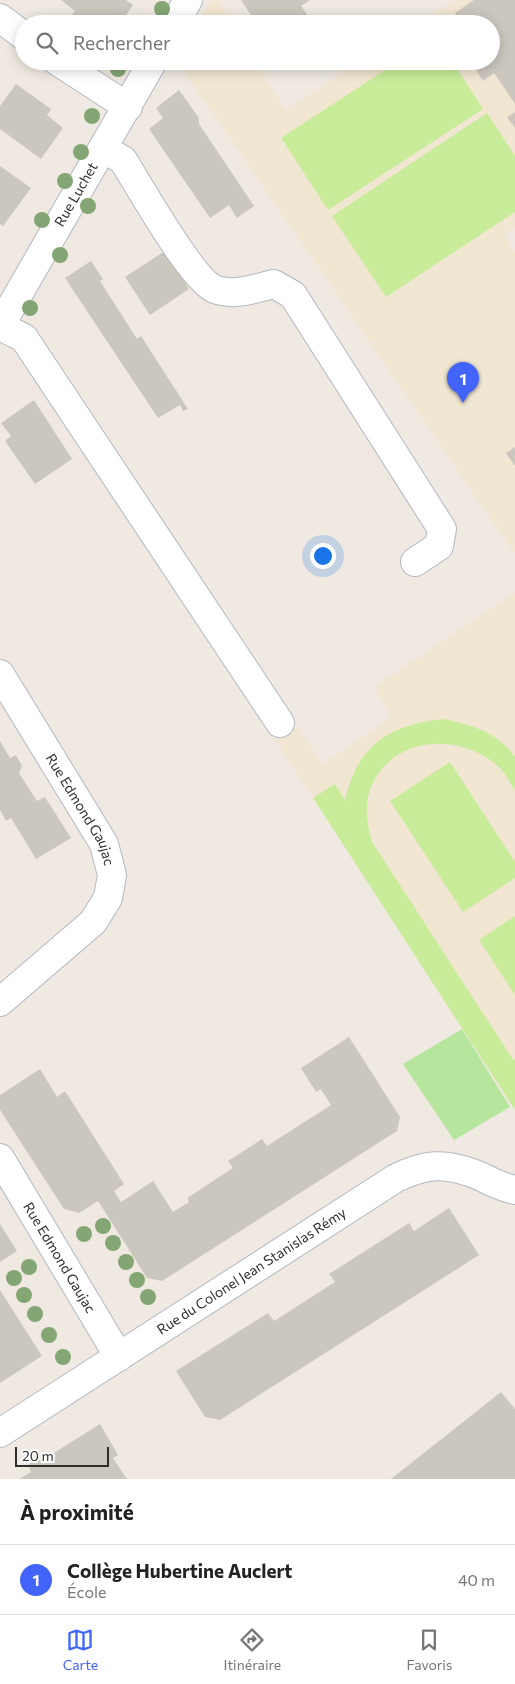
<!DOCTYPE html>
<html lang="fr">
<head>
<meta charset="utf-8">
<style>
  body { margin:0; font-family:Commissioner,sans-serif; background:#f2f2f2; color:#222 }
  .scale { position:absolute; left:15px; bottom:12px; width:94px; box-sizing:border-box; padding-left:5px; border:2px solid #2e2e2e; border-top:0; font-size:14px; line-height:18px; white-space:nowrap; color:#2e2e2e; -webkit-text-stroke:4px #fff; paint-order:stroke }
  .you { position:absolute; left:322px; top:555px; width:18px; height:18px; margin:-12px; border:4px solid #fff; border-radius:50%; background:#1a73e8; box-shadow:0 0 0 8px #1a73e833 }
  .badge { display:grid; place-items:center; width:32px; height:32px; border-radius:50%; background:#4264fb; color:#fff; font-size:16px; font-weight:700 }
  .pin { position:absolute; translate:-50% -41px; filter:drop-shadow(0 1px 2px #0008) }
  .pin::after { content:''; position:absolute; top:26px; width:18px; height:15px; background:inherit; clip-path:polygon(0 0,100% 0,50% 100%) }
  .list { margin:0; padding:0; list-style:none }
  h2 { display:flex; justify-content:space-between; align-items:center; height:65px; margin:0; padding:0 20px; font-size:21px }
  h2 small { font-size:16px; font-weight:400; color:#767676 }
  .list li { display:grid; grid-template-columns:32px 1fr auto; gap:15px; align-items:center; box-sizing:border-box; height:70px; padding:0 20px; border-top:1px solid #e0e0e0 }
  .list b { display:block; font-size:19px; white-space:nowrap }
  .list p { margin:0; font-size:16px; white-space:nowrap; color:#767676 }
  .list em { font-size:16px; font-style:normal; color:#767676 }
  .icon { flex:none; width:28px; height:28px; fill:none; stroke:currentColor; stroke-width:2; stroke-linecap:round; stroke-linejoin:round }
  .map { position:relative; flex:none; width:515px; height:1479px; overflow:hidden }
  .search { position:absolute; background:#fff; box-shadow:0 2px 12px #0003; left:15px; right:15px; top:15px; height:55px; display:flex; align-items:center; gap:12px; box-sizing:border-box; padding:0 18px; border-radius:28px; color:#767676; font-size:19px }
  .sheet { height:135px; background:#fff }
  nav { display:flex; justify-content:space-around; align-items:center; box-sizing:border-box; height:70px; border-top:1px solid #e0e0e0; background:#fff; font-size:14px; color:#767676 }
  nav a { display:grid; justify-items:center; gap:2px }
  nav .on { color:#4264fb }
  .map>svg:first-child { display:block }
</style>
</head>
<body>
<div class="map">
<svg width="515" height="1479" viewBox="0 0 515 1479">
  <rect width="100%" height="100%" fill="#efe9e1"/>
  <g fill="#f0e6d1">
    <path d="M 212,0 L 218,0 L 232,24 L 195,24 Z"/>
    <path d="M 455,0 L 515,0 L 515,228 L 505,235 L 515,252 L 515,554 L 177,61 L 255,61 L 285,110 L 360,61 L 491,61 L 491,24 L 419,24 Z"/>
    <path d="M 515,592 L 515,1110 L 275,739 L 297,725 L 322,765 L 392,716 L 374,687 Z"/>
  </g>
  <path fill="#b6e59e" d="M 462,1029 L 510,1107 L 454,1140 L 403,1064 Z"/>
  <g fill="#c9ec9a">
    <path d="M 399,61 L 452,61 L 483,109 L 328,210 L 281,138 Z"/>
    <path d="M 487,113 L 515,156 L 515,212 L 386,297 L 332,216 Z"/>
    <path d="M 443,719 C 472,725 497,732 515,757 L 515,791 C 510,783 505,772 498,766 C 456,729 383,737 368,797 C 365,812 368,827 372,842 L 512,1058 L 515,1060 L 515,1110 L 313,798 L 335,784 L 345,801 C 357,745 389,725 443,719 Z"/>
    <path d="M 450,762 L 515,862 L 515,878 L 463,912 L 390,801 Z"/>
    <path d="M 515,916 L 515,995 L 479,940 Z"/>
  </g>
  <g fill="#cbc7bf">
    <path d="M 61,0 L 126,0 L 133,5 L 121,23 L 115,20 L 113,24 L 83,24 L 71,16 L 75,11 Z"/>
    <path d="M 241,0 L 310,0 L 301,6 L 314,24 L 257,24 Z"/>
    <path d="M 474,0 L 515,0 L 515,104 L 494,73 L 483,81 L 470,61 L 491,61 L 491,24 L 462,24 L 455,13 Z"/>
    <path d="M 16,84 L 51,109 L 47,115 L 63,128 L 41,159 L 0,129 L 0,106 Z"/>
    <path d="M 179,90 L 199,118 L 199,124 L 254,206 L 237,218 L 229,205 L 210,218 L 149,129 L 163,118 L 156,108 Z"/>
    <path d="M 515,112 L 515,128 L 507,117 Z"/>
    <path d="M 0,166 L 31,188 L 3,226 L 0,224 Z"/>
    <path d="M 165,251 L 189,289 L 150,315 L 125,277 Z"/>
    <path d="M 91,261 L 103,279 L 100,281 L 137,339 L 141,336 L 188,409 L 183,411 L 180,405 L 158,418 L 65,278 Z"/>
    <path d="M 34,400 L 72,459 L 35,484 L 5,441 L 11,436 L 1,423 Z"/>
    <path d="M 515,447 L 515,466 L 506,453 Z"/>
    <path d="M 0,741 L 10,758 L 16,755 L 22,766 L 19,773 L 37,801 L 45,797 L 71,838 L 36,859 L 11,818 L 6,821 L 0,810 Z"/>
    <path d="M 349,1037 L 400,1117 L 397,1131 L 162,1281 L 147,1278 L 98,1201 L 79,1213 L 64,1209 L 0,1110 L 0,1095 L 40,1069 L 57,1097 L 65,1091 L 124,1184 L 114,1191 L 121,1202 L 153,1181 L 173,1212 L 189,1202 L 187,1198 L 233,1168 L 228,1161 L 262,1139 L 267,1146 L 331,1105 L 321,1089 L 316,1092 L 301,1068 Z"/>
    <path d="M 449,1208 L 479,1255 L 220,1420 L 205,1417 L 176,1371 L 268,1313 L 274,1321 L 335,1282 L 329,1274 L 409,1223 L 414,1231 Z"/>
    <path d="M 0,1224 L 17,1251 L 0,1262 Z"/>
    <path d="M 0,1290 L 42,1356 L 0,1383 Z"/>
    <path d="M 501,1392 L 515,1409 L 515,1479 L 391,1479 Z"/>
    <path d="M 100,1424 L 118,1455 L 113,1458 L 127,1479 L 19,1479 L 31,1472 L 28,1465 L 39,1457 L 43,1464 L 56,1456 L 54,1453 Z"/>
  </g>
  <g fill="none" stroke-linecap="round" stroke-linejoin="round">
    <defs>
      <g id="minor">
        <path d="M 0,18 L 24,36"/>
        <path d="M 174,24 L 188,0"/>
        <path d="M 57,61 L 128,107"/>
        <path d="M 104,149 L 123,160 C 138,184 194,284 217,290 C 236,296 256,288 274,284 L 293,295 L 442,529 L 439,546 L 415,562"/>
        <path d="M 0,326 L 24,338 L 280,723"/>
        <path id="s1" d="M 0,326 L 153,61"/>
        <path id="s2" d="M 0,674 L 104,844 L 112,875 L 108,898 L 93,922 L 0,1002"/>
        <path id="s3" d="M 0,1158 L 119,1357"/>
        <path id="s4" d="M 0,1433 L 396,1178 C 425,1164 444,1162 475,1174 C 489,1180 500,1187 515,1190"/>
      </g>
    </defs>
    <use href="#minor" stroke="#b4b7c1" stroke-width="30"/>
    <use href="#minor" stroke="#fff" stroke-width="28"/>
  </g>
  <g fill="#84a574">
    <circle cx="162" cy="9" r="8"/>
    <circle cx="118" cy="69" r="8"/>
    <circle cx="92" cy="116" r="8"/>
    <circle cx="81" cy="152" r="8"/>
    <circle cx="65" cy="181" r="8"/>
    <circle cx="88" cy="206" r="8"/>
    <circle cx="42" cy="220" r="8"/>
    <circle cx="60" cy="255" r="8"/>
    <circle cx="30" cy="308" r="8"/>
    <circle cx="103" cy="1226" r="8"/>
    <circle cx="84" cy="1234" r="8"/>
    <circle cx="113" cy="1243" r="8"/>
    <circle cx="126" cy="1262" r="8"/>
    <circle cx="29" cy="1267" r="8"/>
    <circle cx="14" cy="1278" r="8"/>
    <circle cx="137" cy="1280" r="8"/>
    <circle cx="24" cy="1295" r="8"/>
    <circle cx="148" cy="1297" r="8"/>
    <circle cx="35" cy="1314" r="8"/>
    <circle cx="49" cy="1335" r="8"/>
    <circle cx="63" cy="1357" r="8"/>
  </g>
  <g text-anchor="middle" stroke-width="4" stroke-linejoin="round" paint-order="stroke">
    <g font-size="14" fill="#2e2e2e" stroke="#fff">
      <text dy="5" stroke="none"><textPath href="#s1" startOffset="152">Rue Luchet</textPath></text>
      <text dy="5" stroke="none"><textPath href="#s2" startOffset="158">Rue Edmond Gaujac</textPath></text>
      <text dy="5" stroke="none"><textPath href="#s3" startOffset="116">Rue Edmond Gaujac</textPath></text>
      <text dy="5" stroke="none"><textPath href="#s4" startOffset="299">Rue du Colonel Jean Stanislas Rémy</textPath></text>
    </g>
  </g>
</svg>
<div class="scale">20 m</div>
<div class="you"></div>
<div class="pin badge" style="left:463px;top:403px">1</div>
<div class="search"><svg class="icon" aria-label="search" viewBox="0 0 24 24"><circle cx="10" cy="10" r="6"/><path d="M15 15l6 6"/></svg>Rechercher</div>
</div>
<section class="sheet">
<h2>À proximité<small></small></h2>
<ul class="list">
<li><span class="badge">1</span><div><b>Collège Hubertine Auclert</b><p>École</p></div><em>40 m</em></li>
</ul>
</section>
<nav>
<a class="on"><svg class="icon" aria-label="map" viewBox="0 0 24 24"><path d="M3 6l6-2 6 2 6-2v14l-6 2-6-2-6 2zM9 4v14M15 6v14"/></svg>Carte</a>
<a><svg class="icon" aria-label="directions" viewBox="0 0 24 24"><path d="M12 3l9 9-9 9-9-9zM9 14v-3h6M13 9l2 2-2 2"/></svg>Itinéraire</a>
<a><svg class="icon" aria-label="saved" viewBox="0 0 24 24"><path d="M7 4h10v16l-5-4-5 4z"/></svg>Favoris</a>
</nav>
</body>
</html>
